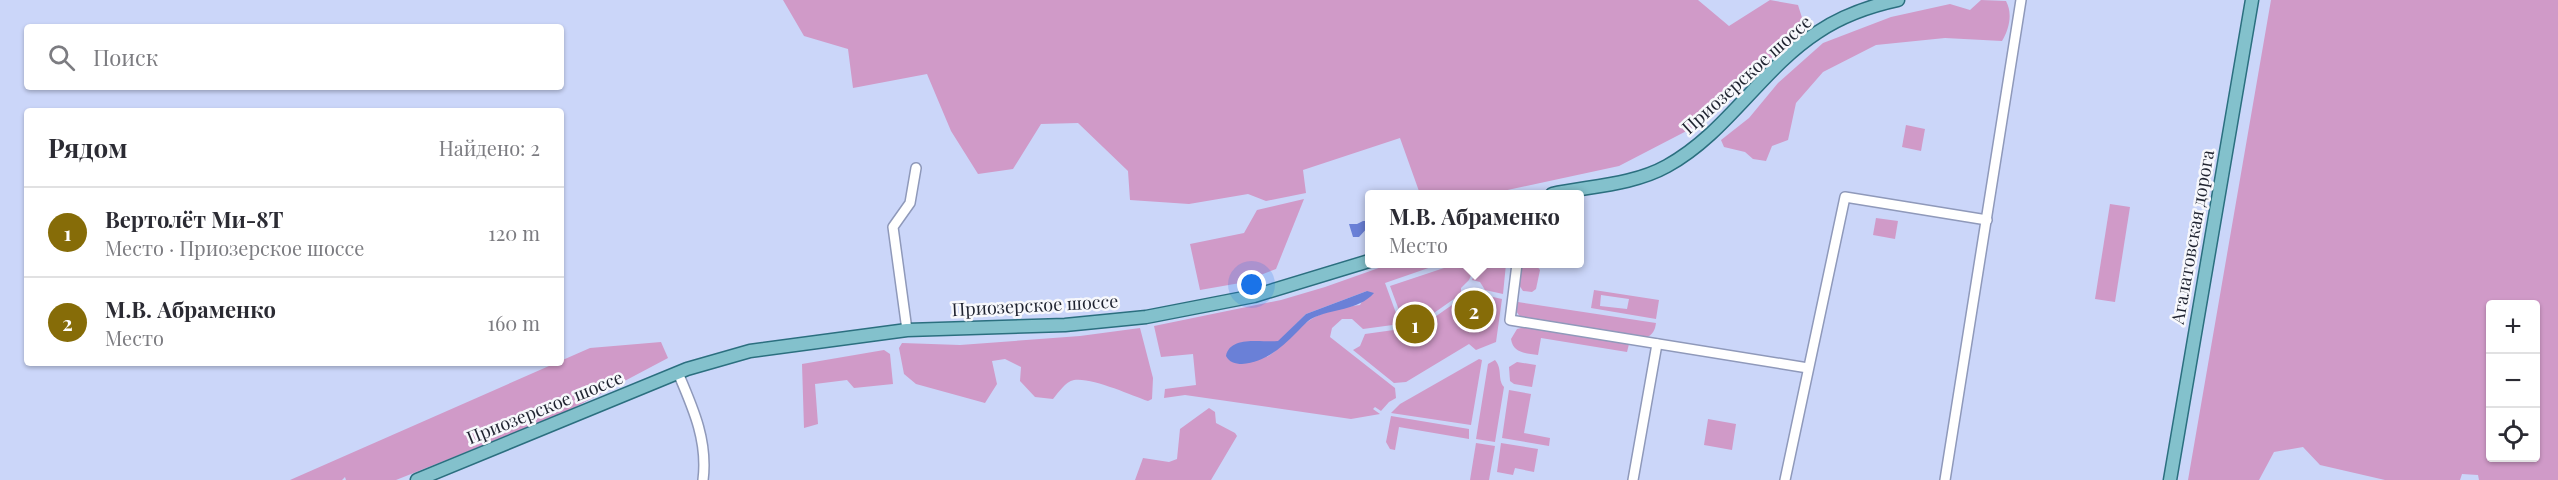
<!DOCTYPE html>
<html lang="ru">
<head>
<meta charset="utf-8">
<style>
  body { margin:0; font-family:"Playfair Display",serif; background:#f7f7f7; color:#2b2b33 }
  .controls { position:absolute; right:18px; bottom:18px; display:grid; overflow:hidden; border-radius:6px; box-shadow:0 2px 4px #0004 }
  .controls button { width:54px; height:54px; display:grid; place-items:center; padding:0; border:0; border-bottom:2px solid #e1e1e2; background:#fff; color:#2b2b33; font:30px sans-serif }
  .you { position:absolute; left:1252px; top:285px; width:21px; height:21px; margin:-15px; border:4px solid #fff; border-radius:50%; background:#1a73e8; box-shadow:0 0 0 9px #1a73e833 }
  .badge { display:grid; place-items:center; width:39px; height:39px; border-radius:50%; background:#866c08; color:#fff; font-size:20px; font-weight:700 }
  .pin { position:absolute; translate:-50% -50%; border:3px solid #fff; box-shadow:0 2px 6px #0006 }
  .popup { position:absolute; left:1365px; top:190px; width:219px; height:78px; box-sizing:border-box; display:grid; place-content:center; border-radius:6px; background:#fff; filter:drop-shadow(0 2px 4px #0005); font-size:20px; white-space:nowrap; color:#7c7c81 }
  .popup b { font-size:22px; color:#2b2b33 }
  .popup::after { content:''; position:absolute; left:50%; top:100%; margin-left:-12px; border:12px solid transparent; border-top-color:#fff }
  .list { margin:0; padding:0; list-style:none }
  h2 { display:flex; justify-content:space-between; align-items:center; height:78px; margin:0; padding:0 24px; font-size:26px }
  h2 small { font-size:20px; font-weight:400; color:#7c7c81 }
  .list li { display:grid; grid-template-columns:39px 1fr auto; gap:18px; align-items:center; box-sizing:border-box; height:90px; padding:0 24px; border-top:2px solid #e1e1e2 }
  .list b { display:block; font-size:22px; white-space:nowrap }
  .list p { margin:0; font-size:20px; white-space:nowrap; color:#7c7c81 }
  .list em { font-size:20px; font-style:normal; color:#7c7c81 }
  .icon { flex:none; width:33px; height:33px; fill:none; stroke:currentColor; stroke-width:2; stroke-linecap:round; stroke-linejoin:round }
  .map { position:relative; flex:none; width:2558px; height:480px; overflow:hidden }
  .search { position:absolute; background:#fff; box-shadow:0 2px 4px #0004; left:24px; top:24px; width:540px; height:66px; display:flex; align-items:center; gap:15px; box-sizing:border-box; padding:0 21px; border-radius:6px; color:#7c7c81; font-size:22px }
  .panel { position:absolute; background:#fff; box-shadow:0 2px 4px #0004; left:24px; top:108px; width:540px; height:258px; border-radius:6px }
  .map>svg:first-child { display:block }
</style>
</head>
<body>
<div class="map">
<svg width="2558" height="480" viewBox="0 0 2558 480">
  <rect width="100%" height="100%" fill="#cbd6f9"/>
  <g fill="#d09ac8" fill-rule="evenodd">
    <path d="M 783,0 L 1698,0 L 1729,26 L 1770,0 L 1798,5 L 1805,27 L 1700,124 L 1619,166 L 1489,194 L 1420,194 L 1400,138 L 1303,170 L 1306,193 L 1266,201 L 1248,194 L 1189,204 L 1130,200 L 1128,171 L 1078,123 L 1041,124 L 1013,169 L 978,174 L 951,131 L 927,74 L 853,88 L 848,49 L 804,36 Z"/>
    <path d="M 1981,0 L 2006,1 C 2013,14 2009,29 2002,41 L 1945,38 L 1876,45 L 1823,72 L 1796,103 L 1788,140 L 1772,146 L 1766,161 L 1753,159 L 1745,152 L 1724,147 L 1721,140 L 1749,118 L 1778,83 L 1823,43 L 1891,17 L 1950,4 L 1970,10 Z"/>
    <path d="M 2271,0 L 2558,0 L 2558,480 L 2479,480 L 2478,475 L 2462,474 L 2460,480 L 2385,480 L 2320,465 L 2303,447 L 2274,452 L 2259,480 L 2188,480 ZM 2490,304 L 2536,304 L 2536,458 L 2490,458 Z"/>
    <path d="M 1906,125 L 1925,129 L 1921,151 L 1902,147 Z"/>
    <path d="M 1304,199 L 1276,269 L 1240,283 L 1200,290 L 1190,244 L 1244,233 L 1257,210 Z"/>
    <path d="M 2110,204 L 2130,207 L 2115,302 L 2095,299 Z"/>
    <path d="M 1876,218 L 1898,221 L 1895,239 L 1873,235 Z"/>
    <path d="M 1390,264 L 1440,264 L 1385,283 L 1400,324 L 1363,329 L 1352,319 L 1342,319 L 1332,328 L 1330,337 L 1395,388 L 1396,398 L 1389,402 L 1381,411 L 1375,407 L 1373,409 L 1380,414 L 1351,419 L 1185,395 L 1164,398 L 1165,389 L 1196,385 L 1193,354 L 1161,357 L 1154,326 L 1281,300 L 1325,287 ZM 1367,291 L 1360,305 C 1345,307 1323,311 1310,320 C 1294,330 1283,347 1267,357 L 1273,342 L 1278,342 L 1306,314 Z"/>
    <path d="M 1456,264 L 1476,264 L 1469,280 L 1461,288 L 1461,294 L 1431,315 C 1422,304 1409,304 1400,313 L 1390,286 Z"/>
    <path d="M 1479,264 L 1506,264 L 1503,294 L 1485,290 L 1480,282 L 1472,280 Z"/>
    <path d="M 1527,264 L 1536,265 L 1540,270 L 1536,289 L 1532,292 L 1523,291 L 1519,285 L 1521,268 Z"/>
    <path d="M 1594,290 L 1659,300 L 1656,319 L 1591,308 ZM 1601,295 L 1629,299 L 1627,309 L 1600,306 Z"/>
    <path d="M 1484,295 L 1502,299 L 1496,342 L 1476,350 L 1469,344 L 1406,382 L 1394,383 L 1353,350 L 1360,346 L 1365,334 L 1401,329 L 1407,344 L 1423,343 L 1432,335 L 1432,319 L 1462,298 L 1473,304 L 1481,300 Z"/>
    <path d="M 1518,302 L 1656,323 C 1655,330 1653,335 1645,338 L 1521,318 L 1516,311 Z"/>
    <path d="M 1525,327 L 1629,344 L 1627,352 L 1541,338 L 1538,355 C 1525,353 1513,353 1511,339 L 1517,329 Z"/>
    <path d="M 1140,328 L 1153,378 L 1152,399 L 1148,401 C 1131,395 1091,377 1074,380 C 1065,382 1059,392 1053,399 L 1035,397 L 1020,381 L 1021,367 L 1005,359 L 992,361 L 997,384 L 985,403 L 916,384 L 904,374 L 899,348 L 902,343 L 960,345 L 1080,336 Z"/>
    <path d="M 661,342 L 668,358 L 566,412 L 396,480 L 346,480 L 345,477 L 342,480 L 290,480 L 590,348 Z"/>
    <path d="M 884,350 L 890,354 L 893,384 L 854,388 L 847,380 L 815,384 L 818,424 L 804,428 L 802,364 Z"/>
    <path d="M 1479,359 L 1482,360 L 1471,425 L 1391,413 L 1400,404 Z"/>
    <path d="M 1495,360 C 1503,369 1497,379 1504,387 L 1495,442 L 1476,439 L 1488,364 Z"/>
    <path d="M 1517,362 L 1536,365 L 1532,387 L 1514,384 L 1510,381 L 1509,367 Z"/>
    <path d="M 1509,390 L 1531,394 L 1524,433 L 1550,438 L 1549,446 L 1502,438 Z"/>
    <path d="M 1209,408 L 1215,412 L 1216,423 L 1235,433 L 1237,436 L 1211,480 L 1135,480 L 1143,458 L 1169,462 L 1177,459 L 1180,429 Z"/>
    <path d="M 1391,416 L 1469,429 L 1469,439 L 1399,427 L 1395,450 L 1390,449 L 1386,442 Z"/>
    <path d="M 1708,419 L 1736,424 L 1732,450 L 1704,445 Z"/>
    <path d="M 1476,443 L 1495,446 L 1489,480 L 1470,480 Z"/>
    <path d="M 1501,443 L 1538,449 L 1534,472 L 1515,468 L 1513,475 L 1497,472 Z"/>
  </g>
  <g fill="#6a80d7">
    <path d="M 1363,221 L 1369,221 L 1369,226 L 1359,237 L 1353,237 L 1349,224 L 1357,224 Z"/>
    <path d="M 1367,291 L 1374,293 C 1358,311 1332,308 1311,319 C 1306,322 1301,328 1297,332 C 1281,348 1266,362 1242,364 C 1235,364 1229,362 1226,356 C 1230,335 1263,343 1278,341 L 1306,314 Z"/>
  </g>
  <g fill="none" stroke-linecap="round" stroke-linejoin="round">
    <defs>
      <g id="minor">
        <path d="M 1517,264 L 1510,320 L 1808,368"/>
        <path d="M 907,330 L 893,227 L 910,203 L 916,168"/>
        <path d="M 678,373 C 693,408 708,441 703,480"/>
        <path d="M 1633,480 L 1657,344"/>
        <path d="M 1785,480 L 1845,197 L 1987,220"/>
        <path d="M 1945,480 L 2021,0"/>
      </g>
      <g id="major">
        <path d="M 1552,194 C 1590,186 1633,185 1667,166 C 1727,133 1761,69 1818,32 C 1842,16 1870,6 1898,0"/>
        <path d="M 417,480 L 687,369 L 750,351 L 907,330 L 1065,325 L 1146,317 L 1254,296 L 1369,261"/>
        <path d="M 2170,480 L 2252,0"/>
      </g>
    </defs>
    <use href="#minor" stroke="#8f99ba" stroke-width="12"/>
    <use href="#major" stroke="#2b6f7f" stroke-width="15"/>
    <use href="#minor" stroke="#fff" stroke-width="9"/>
    <use href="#major" stroke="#83c1cc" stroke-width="12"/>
  </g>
  <g text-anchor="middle" stroke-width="5" stroke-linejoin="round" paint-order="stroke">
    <g font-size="18" fill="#1f2330" stroke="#f7f8fc">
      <text transform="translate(1747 75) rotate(-42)" y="6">Приозерское шоссе</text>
      <text transform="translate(2193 237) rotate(-80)" y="6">Агалатовская дорога</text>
      <text transform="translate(1035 306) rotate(-3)" y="6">Приозерское шоссе</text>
      <text transform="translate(545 408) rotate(-22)" y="6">Приозерское шоссе</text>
    </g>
  </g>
</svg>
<div class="controls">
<button>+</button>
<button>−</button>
<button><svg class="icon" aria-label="locate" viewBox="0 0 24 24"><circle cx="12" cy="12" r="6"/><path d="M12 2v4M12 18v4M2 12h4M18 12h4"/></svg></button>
</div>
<div class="you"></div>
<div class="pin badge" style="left:1415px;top:324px">1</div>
<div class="pin badge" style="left:1474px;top:310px">2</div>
<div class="popup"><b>М.В. Абраменко</b>Место</div>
<div class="search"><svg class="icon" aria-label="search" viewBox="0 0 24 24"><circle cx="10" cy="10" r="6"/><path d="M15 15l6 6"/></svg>Поиск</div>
<section class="panel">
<h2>Рядом<small>Найдено: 2</small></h2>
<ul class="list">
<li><span class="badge">1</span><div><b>Вертолёт Ми-8Т</b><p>Место · Приозерское шоссе</p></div><em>120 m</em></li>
<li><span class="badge">2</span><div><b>М.В. Абраменко</b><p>Место</p></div><em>160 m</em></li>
</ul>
</section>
</div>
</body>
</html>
